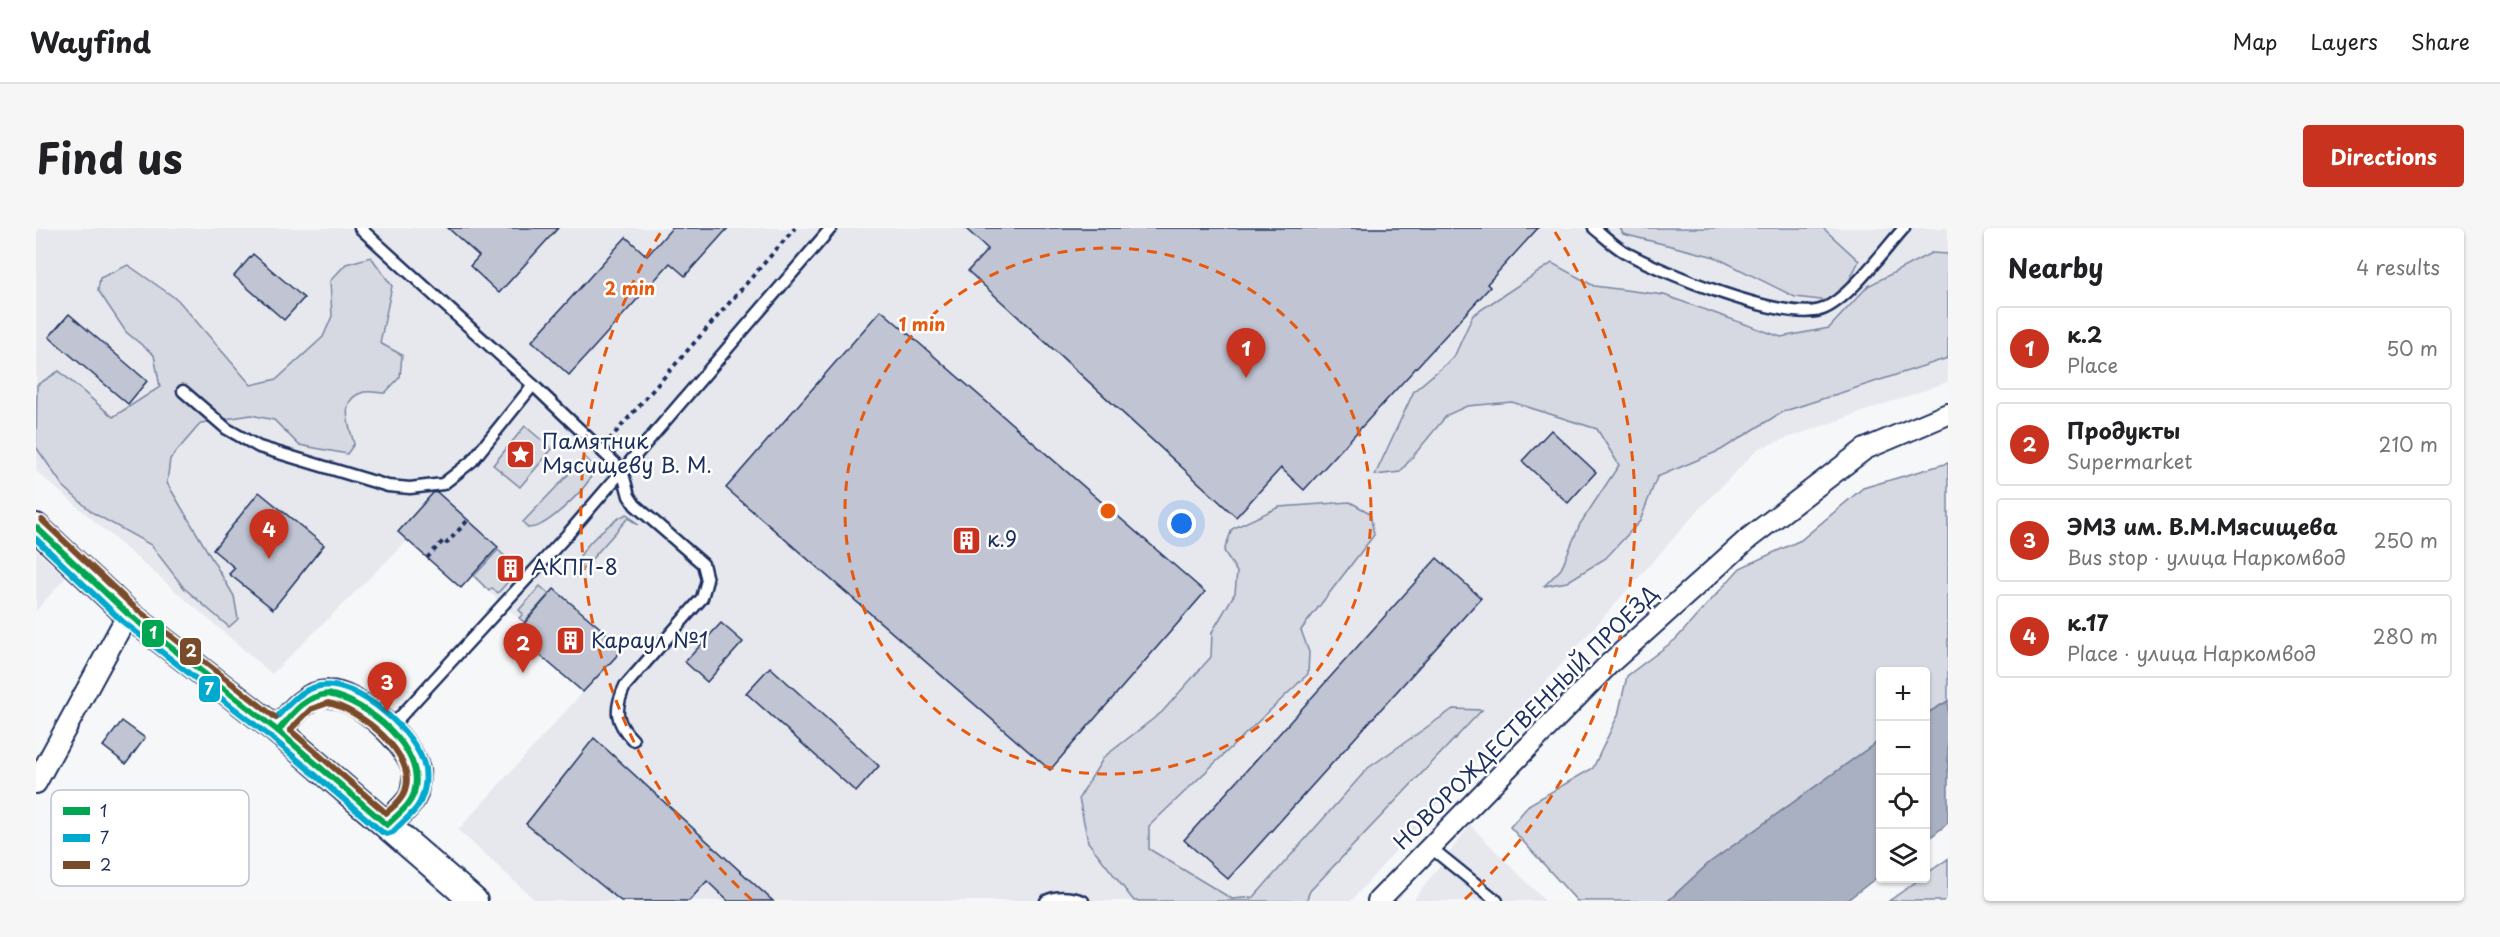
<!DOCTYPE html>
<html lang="en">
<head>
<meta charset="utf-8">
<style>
  body { margin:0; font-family:"Playpen Sans",sans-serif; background:#f6f6f6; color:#202124 }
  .controls { position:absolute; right:18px; bottom:18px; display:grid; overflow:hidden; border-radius:6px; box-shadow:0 2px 4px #0004 }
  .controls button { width:54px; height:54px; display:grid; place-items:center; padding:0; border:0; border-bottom:2px solid #e0e0e0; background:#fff; color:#202124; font:30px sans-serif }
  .you { position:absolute; left:1146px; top:296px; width:21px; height:21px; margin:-15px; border:4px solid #fff; border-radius:50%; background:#1a73e8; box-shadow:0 0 0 9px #1a73e833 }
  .badge { display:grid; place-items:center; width:39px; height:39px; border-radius:50%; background:#c8321e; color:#fff; font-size:20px; font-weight:700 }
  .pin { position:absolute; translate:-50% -50px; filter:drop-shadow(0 2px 3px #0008) }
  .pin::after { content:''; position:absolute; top:32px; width:21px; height:18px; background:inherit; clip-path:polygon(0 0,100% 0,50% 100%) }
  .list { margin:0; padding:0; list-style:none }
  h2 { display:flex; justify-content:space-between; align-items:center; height:78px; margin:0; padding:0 24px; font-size:26px }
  h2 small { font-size:20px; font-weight:400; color:#757577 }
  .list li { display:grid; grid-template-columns:39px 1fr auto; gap:18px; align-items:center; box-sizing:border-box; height:84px; margin:0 12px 12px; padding:0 12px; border:2px solid #e0e0e0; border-radius:6px }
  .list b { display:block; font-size:22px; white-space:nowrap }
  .list p { margin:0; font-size:20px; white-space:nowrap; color:#757577 }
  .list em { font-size:20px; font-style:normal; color:#757577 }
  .icon { flex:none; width:33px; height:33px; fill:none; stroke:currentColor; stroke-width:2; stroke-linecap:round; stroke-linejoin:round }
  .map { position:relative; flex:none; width:1912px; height:673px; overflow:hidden; border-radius:6px }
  header { display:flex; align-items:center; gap:36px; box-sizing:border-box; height:84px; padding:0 30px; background:#fff; border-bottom:2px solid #e0e0e0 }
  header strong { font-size:28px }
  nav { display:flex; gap:33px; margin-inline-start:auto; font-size:21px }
  .intro { display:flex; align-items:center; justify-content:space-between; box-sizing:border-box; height:144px; padding:0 36px }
  h1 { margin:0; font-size:42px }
  .button { padding:15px 27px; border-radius:6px; background:#c8321e; color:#fff; font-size:21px; font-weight:700 }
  main { display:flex; gap:36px; padding:0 36px }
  aside { flex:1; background:#fff; border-radius:6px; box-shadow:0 2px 4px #0004 }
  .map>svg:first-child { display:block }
</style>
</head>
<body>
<header>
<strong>Wayfind</strong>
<nav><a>Map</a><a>Layers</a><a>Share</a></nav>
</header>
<div class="intro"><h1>Find us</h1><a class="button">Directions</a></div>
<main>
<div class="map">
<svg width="1912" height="673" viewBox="0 0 1912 673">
  <rect width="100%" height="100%" fill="#f6f7f9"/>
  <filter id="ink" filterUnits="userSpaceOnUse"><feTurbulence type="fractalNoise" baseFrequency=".0167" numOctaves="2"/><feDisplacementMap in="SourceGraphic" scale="12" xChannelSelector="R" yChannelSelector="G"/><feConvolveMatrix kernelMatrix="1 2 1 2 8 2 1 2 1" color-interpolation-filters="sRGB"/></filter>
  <g filter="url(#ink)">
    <g fill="#e6e8ee">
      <path d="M 0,0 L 1912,0 L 1912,154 L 1723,220 L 1667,277 L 1315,673 L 500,673 L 422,602 L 547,464 L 479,406 L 488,395 L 436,349 L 425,360 L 371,313 L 236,446 L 0,243 Z"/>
      <path d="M 0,322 L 30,349 L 0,383 Z"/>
      <path d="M 1434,597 L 1509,673 L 1377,673 Z"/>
    </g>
    <g fill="#d6d9e2" stroke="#7884a0" stroke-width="1.5">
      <path d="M 1584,0 L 1787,0 L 1823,33 L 1802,74 L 1759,69 L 1679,29 L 1587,6 Z"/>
      <path d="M 1895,25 L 1912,26 L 1912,130 L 1746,184 L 1685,222 L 1621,249 L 1604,293 L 1570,330 L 1531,354 L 1508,358 L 1525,341 L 1544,296 L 1583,237 L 1561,201 L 1476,174 L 1431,178 L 1411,187 L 1364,244 L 1339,247 L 1378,163 L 1418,129 L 1437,87 L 1516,35 L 1558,58 L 1628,67 L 1745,109 L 1793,100 L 1832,58 Z"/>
      <path d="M 335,29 L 356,58 L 344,115 L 366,127 L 364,149 L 349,165 C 343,165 331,162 325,165 C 302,173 314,199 318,216 L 311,226 L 263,217 L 238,192 L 215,187 L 165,195 L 134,231 L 131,255 L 198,368 L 202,391 L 193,399 L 148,360 L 115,317 L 57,285 L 27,258 L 0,219 L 1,157 L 23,143 L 77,189 L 124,159 L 118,127 L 90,104 L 62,62 L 64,50 L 92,37 L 142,72 L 215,157 L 241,151 L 287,109 L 296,88 L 294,53 L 310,36 Z"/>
      <path d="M 489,198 L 516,221 L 484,259 L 457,237 Z"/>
      <path d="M 549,229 C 554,234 558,237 556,245 C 553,259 519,289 506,296 C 502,299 497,299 492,300 L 487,294 Z"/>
      <path d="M 1912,235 L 1912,473 L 1890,486 L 1890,443 L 1844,443 L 1844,512 L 1673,635 L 1632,673 L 1541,673 L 1474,599 L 1494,576 L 1557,540 L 1582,487 L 1591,448 L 1640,411 L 1704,340 L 1765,312 L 1827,260 Z"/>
      <path d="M 1314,274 L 1334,285 L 1338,307 L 1265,402 L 1273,424 L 1272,446 L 1113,598 L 1113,621 L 1196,671 L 1218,669 L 1332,540 L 1417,481 L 1446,482 L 1274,663 L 1270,673 L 1098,673 L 1052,614 L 1043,570 L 1068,529 L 1126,484 L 1175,429 L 1176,404 L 1199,365 L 1201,344 L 1188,323 L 1196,301 L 1243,279 Z"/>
      <path d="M 591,286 L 602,297 L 592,290 L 540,349 C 533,328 573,293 591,286 Z"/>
      <path d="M 462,322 L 473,332 L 465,340 L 476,349 L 462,365 L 456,360 L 453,363 L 438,348 Z"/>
      <path d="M 504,358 L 513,366 L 488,394 L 483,390 L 487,386 L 483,382 Z"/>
      <path d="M 1912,631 L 1912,673 L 1853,673 L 1884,651 L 1890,650 L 1890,646 Z"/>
    </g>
    <g fill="#a9b0c1" stroke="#707c99" stroke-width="1.5">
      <path d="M 1912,473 L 1912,595 L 1890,613 L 1890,486 Z"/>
      <path d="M 1844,512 L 1844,647 L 1810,673 L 1632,673 L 1673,635 Z"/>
    </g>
    <g fill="#c0c4d3" stroke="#1b2f5e" stroke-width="1.5">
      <path d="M 412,0 L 522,0 L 463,65 L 434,38 L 443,28 Z"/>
      <path d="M 636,0 L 692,0 L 649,48 L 634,35 L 533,147 L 496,113 L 590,9 L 611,28 Z"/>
      <path d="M 929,0 L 1502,0 L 1451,56 L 1454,59 L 1268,262 L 1245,240 L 1200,289 L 932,43 L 952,21 Z"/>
      <path d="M 217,26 L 268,70 L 248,92 L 198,48 Z"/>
      <path d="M 845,82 L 1169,364 L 1014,542 L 690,260 Z"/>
      <path d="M 33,86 L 111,153 L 92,176 L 13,109 Z"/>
      <path d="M 1515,202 L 1560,244 L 1532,275 L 1486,233 Z"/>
      <path d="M 223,264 L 288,317 L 237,381 L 193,346 L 199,340 L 177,322 Z"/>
      <path d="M 401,264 L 462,319 L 425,360 L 362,304 L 397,265 Z"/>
      <path d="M 1401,330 L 1445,370 L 1192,651 L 1148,612 Z"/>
      <path d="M 518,361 L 588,420 L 547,464 L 479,406 Z"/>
      <path d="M 685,395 L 707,414 L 671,454 L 649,434 Z"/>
      <path d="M 734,439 L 843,538 L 820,564 L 710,465 Z"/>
      <path d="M 86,493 L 109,510 L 90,536 L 67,518 Z"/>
      <path d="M 558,510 L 737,673 L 692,673 L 671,653 L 653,673 L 585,673 L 490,596 Z"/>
    </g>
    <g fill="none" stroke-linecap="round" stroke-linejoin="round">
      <defs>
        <g id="service">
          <path d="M 324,0 L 497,157 L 586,242 L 593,268 L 599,277 L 667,336 L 671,352 L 666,370 L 589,458 C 578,481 579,494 597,512"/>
          <path d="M 1558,0 C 1568,8 1576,16 1587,23 C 1622,43 1751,96 1787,81 C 1814,70 1847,23 1868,0"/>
          <path d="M 147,163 L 191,201 L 223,219 L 352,258 L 374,260 L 407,256 L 416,249 L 436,233 L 497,157"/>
          <path d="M 353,501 L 531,307 L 795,0"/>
          <path d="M 1394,619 L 1461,673"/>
          <path d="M 1010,673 C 1022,667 1035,669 1047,673"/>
        </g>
        <g id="minor">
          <path d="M 0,555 L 92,386"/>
          <path d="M 1342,673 L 1572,437 L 1713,310 L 1829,221 L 1912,186"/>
        </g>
        <g id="tertiary">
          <path d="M 0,299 L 92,386 L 242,503 L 438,673"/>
          <path d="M 242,503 C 254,488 270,465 292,466 C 322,466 373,514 380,542 C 381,547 379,559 378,565 C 375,576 359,588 351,597"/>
        </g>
      </defs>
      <use href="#service" stroke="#1b2f5e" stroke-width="15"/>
      <use href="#minor" stroke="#1b2f5e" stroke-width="24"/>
      <use href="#tertiary" stroke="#1b2f5e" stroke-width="30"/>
      <g stroke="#1b2f5e" stroke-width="4" stroke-dasharray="4.5 4.5" stroke-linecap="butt">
        <path d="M 573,212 L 759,0"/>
        <path d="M 391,330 L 408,312 L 411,315 L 432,292"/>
      </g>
      <use href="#service" stroke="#fff" stroke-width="10"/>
      <use href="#minor" stroke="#fff" stroke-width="20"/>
      <use href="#tertiary" stroke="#fff" stroke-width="26"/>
      <defs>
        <g id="bus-1">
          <path d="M 0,299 L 92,386 L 242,503"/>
          <path d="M 292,466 C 330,473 391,521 378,565 C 374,578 360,588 351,597 L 242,503 C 256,486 269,468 292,466 Z"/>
        </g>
        <path id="bus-2" d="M 0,311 L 86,393 L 236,510 L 346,604 L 351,606 L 357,604 C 367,593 382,583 386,569 C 389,561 390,549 389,541 C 383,506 321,451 284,458 C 265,461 252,477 240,490"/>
        <g id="bus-3">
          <path d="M 6,292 L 98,379 L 240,490"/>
          <path d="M 292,475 C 323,481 382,526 369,563 C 366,572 357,579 350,585 L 254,502 L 275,481 Z"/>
        </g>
      </defs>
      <use href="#bus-1" stroke="#fff" stroke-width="10"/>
      <use href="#bus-2" stroke="#fff" stroke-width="10"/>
      <use href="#bus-3" stroke="#fff" stroke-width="10"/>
      <use href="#bus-1" stroke="#00a651" stroke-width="6"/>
      <use href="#bus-2" stroke="#00a9ce" stroke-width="6"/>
      <use href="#bus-3" stroke="#7a4b2a" stroke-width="6"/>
    </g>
  </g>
  <g fill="none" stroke="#e8590c" stroke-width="3" stroke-dasharray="10 8">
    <circle cx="1072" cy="283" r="263"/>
    <path d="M716 672A527 527 0 0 1 625 4M1519 4A527 527 0 0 1 1428 672"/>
  </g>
  <defs>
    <symbol id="sight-square" viewBox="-11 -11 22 22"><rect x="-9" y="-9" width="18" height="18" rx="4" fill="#c8321e" stroke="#fff"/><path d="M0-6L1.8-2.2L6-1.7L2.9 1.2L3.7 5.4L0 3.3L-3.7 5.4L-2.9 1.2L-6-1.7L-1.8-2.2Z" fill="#fff"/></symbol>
    <symbol id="building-square" viewBox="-11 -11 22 22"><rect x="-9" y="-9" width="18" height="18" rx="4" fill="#c8321e" stroke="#fff"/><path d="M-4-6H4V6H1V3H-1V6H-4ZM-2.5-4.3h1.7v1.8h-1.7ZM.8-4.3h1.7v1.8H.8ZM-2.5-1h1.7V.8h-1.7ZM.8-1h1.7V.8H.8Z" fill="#fff"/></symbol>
  </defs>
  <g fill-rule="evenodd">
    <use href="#sight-square" x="468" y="210" width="33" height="33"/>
    <use href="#building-square" x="914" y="296" width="33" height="33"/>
    <use href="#building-square" x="458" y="324" width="33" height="33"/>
    <use href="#building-square" x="518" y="396" width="33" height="33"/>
  </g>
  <g text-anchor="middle" stroke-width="5" stroke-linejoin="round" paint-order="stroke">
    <g font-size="21" fill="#1b2f5e" stroke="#fff" text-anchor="start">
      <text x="506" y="221">Памятник<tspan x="506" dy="24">Мясищеву В. М.</tspan></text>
      <text x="951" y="319">к.9</text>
      <text x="495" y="347">АКПП-8</text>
      <text x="555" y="420">Караул №1</text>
    </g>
    <g font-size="21" fill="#1b2f5e" stroke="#fff">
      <text transform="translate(1490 490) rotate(-45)" y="7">НОВОРОЖДЕСТВЕННЫЙ ПРОЕЗД</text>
    </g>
  </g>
  <rect x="15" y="562" width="198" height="96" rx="9" fill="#fff" stroke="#bbc1cf" stroke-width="1.5"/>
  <rect x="27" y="579" width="27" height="8" fill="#00a651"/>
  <rect x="27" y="606" width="27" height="8" fill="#00a9ce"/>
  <rect x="27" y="633" width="27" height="8" fill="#7a4b2a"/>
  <g font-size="16" fill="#1b2f5e">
    <text x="64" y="589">1</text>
    <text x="64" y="616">7</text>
    <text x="64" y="643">2</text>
  </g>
  <circle cx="1072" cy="283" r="9" fill="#e8590c" stroke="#fff" stroke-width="3"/>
  <g font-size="18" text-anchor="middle" font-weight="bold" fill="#e8590c" stroke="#fff" stroke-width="5" stroke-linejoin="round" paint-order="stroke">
    <text x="594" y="67">2 min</text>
    <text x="886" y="103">1 min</text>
  </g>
  <g stroke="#fff" stroke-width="2">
    <rect x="105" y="391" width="24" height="29" rx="6" fill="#00a651"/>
    <rect x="143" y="409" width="23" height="29" rx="6" fill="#7a4b2a"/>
    <rect x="162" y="447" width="23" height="28" rx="6" fill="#00a9ce"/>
  </g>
  <g font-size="16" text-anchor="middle" font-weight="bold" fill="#fff">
    <text x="117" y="411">1</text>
    <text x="155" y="429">2</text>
    <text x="173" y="467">7</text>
  </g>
</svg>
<div class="controls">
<button>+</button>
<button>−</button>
<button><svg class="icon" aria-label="locate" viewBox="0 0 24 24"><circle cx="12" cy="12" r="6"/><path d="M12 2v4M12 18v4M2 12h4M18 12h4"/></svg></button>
<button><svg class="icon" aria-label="layers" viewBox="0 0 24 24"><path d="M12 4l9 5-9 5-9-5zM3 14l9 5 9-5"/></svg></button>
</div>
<div class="you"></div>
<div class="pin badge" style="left:1210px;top:150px">1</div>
<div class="pin badge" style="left:487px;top:445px">2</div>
<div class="pin badge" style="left:351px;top:484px">3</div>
<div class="pin badge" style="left:233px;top:331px">4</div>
</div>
<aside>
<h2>Nearby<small>4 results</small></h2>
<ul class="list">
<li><span class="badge">1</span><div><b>к.2</b><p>Place</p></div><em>50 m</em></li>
<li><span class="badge">2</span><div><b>Продукты</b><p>Supermarket</p></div><em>210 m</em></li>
<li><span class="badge">3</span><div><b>ЭМЗ им. В.М.Мясищева</b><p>Bus stop · улица Наркомвод</p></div><em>250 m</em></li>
<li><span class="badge">4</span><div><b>к.17</b><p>Place · улица Наркомвод</p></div><em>280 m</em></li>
</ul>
</aside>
</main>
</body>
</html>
